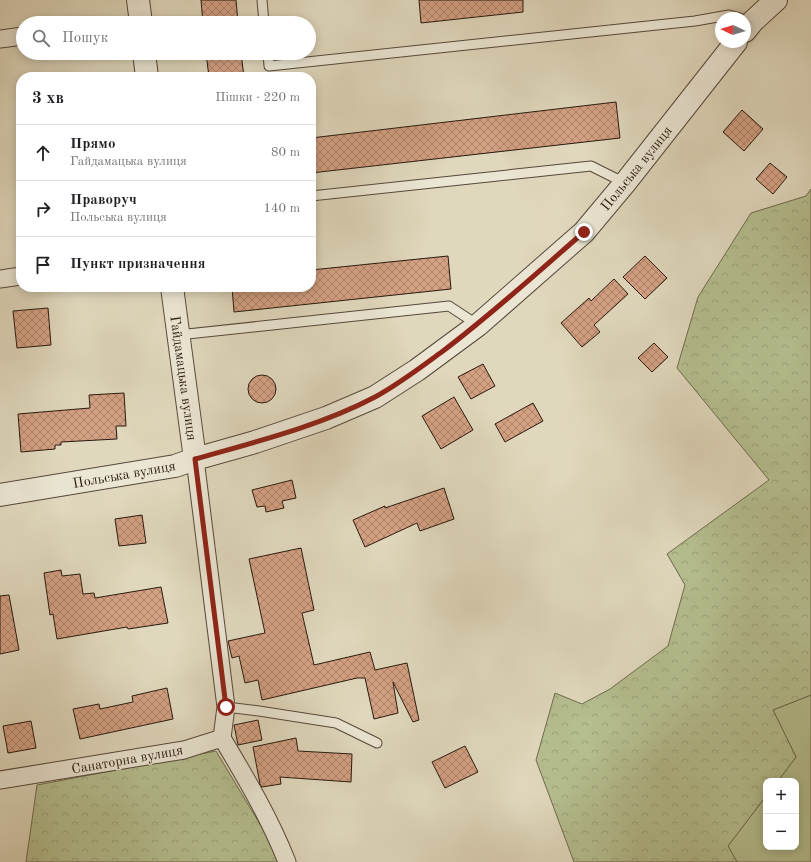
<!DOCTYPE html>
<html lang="uk">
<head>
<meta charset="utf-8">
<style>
  body { margin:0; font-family:"Old Standard TT",serif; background:#f2f2f2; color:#202124 }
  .controls { position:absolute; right:12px; bottom:12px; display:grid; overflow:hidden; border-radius:8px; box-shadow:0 2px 10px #0003 }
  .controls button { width:36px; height:36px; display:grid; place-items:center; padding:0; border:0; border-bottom:1px solid #e0e0e0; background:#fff; color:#202124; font:20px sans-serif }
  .compass { position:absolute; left:715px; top:12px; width:36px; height:36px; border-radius:50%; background:#fff; box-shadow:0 2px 10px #0003; rotate:274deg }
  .stop { position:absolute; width:12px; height:12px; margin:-9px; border:3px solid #8f2418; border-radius:50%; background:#fff }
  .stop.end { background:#8f2418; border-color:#fff; box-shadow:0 1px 4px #0008 }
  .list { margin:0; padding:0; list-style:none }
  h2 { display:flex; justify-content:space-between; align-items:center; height:52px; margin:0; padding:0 16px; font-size:17px }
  h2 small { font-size:13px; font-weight:400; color:#757577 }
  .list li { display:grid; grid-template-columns:26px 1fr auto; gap:12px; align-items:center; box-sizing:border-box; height:56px; padding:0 16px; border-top:1px solid #e0e0e0 }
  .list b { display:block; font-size:15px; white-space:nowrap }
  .list p { margin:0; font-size:13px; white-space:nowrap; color:#757577 }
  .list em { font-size:13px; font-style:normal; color:#757577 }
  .icon { flex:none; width:22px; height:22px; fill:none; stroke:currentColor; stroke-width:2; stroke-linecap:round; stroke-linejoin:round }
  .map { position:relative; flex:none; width:811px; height:862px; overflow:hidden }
  .search { position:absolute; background:#fff; box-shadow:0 2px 10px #0003; left:16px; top:16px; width:300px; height:44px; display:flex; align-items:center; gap:10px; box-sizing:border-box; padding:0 14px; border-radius:22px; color:#757577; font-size:15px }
  .panel { position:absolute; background:#fff; box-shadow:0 2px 10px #0003; left:16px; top:72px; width:300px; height:220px; border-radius:16px }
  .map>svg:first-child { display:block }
</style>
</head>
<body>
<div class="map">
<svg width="811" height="862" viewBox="0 0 811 862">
  <defs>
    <pattern id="forest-crowns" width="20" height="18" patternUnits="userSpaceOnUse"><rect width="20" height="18" fill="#b5be8f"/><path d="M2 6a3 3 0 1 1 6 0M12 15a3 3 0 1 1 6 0" fill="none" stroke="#9ca37a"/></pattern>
    <pattern id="building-cross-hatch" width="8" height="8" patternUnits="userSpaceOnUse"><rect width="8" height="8" fill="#d4a183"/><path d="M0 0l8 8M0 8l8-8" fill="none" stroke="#ac826a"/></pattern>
  </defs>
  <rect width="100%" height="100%" fill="#e0d8bd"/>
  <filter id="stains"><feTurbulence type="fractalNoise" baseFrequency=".005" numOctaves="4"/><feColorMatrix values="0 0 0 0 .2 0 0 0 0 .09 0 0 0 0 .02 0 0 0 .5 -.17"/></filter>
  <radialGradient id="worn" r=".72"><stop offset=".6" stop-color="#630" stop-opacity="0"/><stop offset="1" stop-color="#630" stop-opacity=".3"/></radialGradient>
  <path fill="#b5be8f" stroke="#6e6b4e" d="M 811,695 L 811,862 L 737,862 L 728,846 L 766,796 L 766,847 L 796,847 L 796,781 L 778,781 L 796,757 L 773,710 Z"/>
  <g fill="url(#forest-crowns)" stroke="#6e6b4e">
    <path d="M 811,189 L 811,695 L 773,710 L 796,757 L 778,781 L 766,781 L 766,796 L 728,846 L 737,862 L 574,862 L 536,760 L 555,693 L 582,704 L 610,689 L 668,646 L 685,585 L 667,554 L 769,480 L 677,368 L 698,297 L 751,213 L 806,196 Z"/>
    <path d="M 216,751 L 279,856 L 280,862 L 26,862 L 37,785 Z"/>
  </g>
  <g fill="url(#building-cross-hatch)" stroke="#28180e">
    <path d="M 201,0 L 236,0 L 238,23 L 203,23 Z"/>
    <path d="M 419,0 L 523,0 L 523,12 L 421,23 Z"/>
    <path d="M 206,53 L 241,53 L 244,77 L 209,77 Z"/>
    <path d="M 616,102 L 620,138 L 311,173 L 311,138 Z"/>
    <path d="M 742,110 L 763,129 L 744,151 L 723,132 Z"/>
    <path d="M 770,163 L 787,177 L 773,194 L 756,179 Z"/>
    <path d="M 448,256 L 451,289 L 234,312 L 232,287 L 311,287 L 311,270 Z"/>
    <path d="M 645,256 L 667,278 L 645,299 L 623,277 Z"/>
    <path d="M 614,279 L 628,294 L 594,325 L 600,332 L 582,347 L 561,323 L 589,298 L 591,301 Z"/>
    <path d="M 48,308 L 51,345 L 17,348 L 13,311 Z"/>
    <path d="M 654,343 L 668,357 L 652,372 L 638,358 Z"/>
    <path d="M 483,364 L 495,386 L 471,399 L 458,377 Z"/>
    <circle cx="262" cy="389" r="14"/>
    <path d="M 124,393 L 126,426 L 116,426 L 117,439 L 61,442 L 61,445 L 55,445 L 55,449 L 21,452 L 18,414 L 90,408 L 89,395 Z"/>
    <path d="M 454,397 L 473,430 L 441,449 L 422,416 Z"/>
    <path d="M 533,403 L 543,421 L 505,442 L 495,424 Z"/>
    <path d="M 292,480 L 296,498 L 282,501 L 284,508 L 266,512 L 265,506 L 257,507 L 252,490 Z"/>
    <path d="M 444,488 L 454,519 L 420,531 L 417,523 L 365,547 L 353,520 L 385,506 L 385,508 Z"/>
    <path d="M 142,515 L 146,543 L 119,546 L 115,519 Z"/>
    <path d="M 301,548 L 314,610 L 302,613 L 314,665 L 370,652 L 375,670 L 407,663 L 419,720 L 413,722 L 393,682 L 398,713 L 374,719 L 365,678 L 357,678 L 262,700 L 258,680 L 245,683 L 239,656 L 232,658 L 228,641 L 265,633 L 249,559 Z"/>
    <path d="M 61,570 L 62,576 L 80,574 L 83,594 L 94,593 L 95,598 L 161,587 L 168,623 L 128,629 L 127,627 L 57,639 L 53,614 L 50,615 L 44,573 Z"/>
    <path d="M 9,595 L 19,650 L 0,654 L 0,596 Z"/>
    <path d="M 167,688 L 173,719 L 80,739 L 73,709 L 99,704 L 100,709 L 133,702 L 132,696 Z"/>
    <path d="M 258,720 L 262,740 L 238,745 L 234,725 Z"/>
    <path d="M 31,721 L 36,748 L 8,753 L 3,726 Z"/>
    <path d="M 296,738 L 298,751 L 352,754 L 351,782 L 280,777 L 281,784 L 262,787 L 260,784 L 253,747 Z"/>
    <path d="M 465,746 L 478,772 L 445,788 L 432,762 Z"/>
  </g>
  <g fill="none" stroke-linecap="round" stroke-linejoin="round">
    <defs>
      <g id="service">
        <path d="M 262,0 L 264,23"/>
        <path d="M 268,53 L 269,66 L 695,21 L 729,15 L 740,18"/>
        <path d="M 311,196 L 591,166 L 625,183"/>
        <path d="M 178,335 L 449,306 L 478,325"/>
        <path d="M 226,707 L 259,711 L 336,723 L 377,743"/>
      </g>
      <g id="minor">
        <path d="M 0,39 L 23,36"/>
        <path d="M 0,279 L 21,276"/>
        <path d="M 222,738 C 246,778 270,819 287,862"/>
        <path d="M 0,780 L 184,750 L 222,738 L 226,707 L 195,459"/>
      </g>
      <g id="tertiary">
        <path d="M 138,0 L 141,23"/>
        <path d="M 745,31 L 753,21 L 776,0"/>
        <path d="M 144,53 L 147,77"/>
        <path d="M 172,287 L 195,459"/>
        <path d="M 0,495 L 175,466 L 195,459 L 255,442 L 326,418 L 375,397 L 417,370 L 478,325 L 584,232 L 625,183 L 736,42"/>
      </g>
    </defs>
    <use href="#service" stroke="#56483a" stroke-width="11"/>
    <use href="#minor" stroke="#56483a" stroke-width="19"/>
    <use href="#tertiary" stroke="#56483a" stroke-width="24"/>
    <use href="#service" stroke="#ebe6d4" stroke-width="9"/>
    <use href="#minor" stroke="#ebe6d4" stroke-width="17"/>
    <use href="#tertiary" stroke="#ebe6d4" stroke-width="22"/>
  </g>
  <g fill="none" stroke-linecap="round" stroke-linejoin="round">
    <path stroke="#8f2418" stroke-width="5" d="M 226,707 L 195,459 C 255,442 320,426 375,397 C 399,384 421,367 443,351 C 492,314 538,272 584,232"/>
  </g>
  <g text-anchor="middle" stroke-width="3" stroke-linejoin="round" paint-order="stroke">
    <g font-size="14" fill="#28180e" stroke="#ebe6d4">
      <text transform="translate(636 168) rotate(-51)" y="5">Польська вулиця</text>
      <text transform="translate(184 378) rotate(82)" y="5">Гайдамацька вулиця</text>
      <text transform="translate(124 474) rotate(-10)" y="5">Польська вулиця</text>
      <text transform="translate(127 759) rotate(-10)" y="5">Санаторна вулиця</text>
    </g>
  </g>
  <rect width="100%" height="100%" filter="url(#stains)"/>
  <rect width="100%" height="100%" fill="url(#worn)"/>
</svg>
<div class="controls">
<button>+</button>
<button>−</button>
</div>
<svg class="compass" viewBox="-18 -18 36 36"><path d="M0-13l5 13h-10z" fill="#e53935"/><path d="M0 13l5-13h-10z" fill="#757577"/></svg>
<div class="stop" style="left:226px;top:707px"></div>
<div class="stop end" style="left:584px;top:232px"></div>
<div class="search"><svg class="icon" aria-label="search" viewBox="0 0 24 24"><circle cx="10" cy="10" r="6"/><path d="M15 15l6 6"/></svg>Пошук</div>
<section class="panel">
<h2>3 хв<small>Пішки · 220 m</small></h2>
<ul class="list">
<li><svg class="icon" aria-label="ahead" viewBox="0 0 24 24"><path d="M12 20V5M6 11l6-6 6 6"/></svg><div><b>Прямо</b><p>Гайдамацька вулиця</p></div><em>80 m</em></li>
<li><svg class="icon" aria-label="right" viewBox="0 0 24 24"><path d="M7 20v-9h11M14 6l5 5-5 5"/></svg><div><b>Праворуч</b><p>Польська вулиця</p></div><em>140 m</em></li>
<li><svg class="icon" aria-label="arrive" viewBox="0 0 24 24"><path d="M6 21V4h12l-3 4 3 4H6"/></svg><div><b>Пункт призначення</b></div></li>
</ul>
</section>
</div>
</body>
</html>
